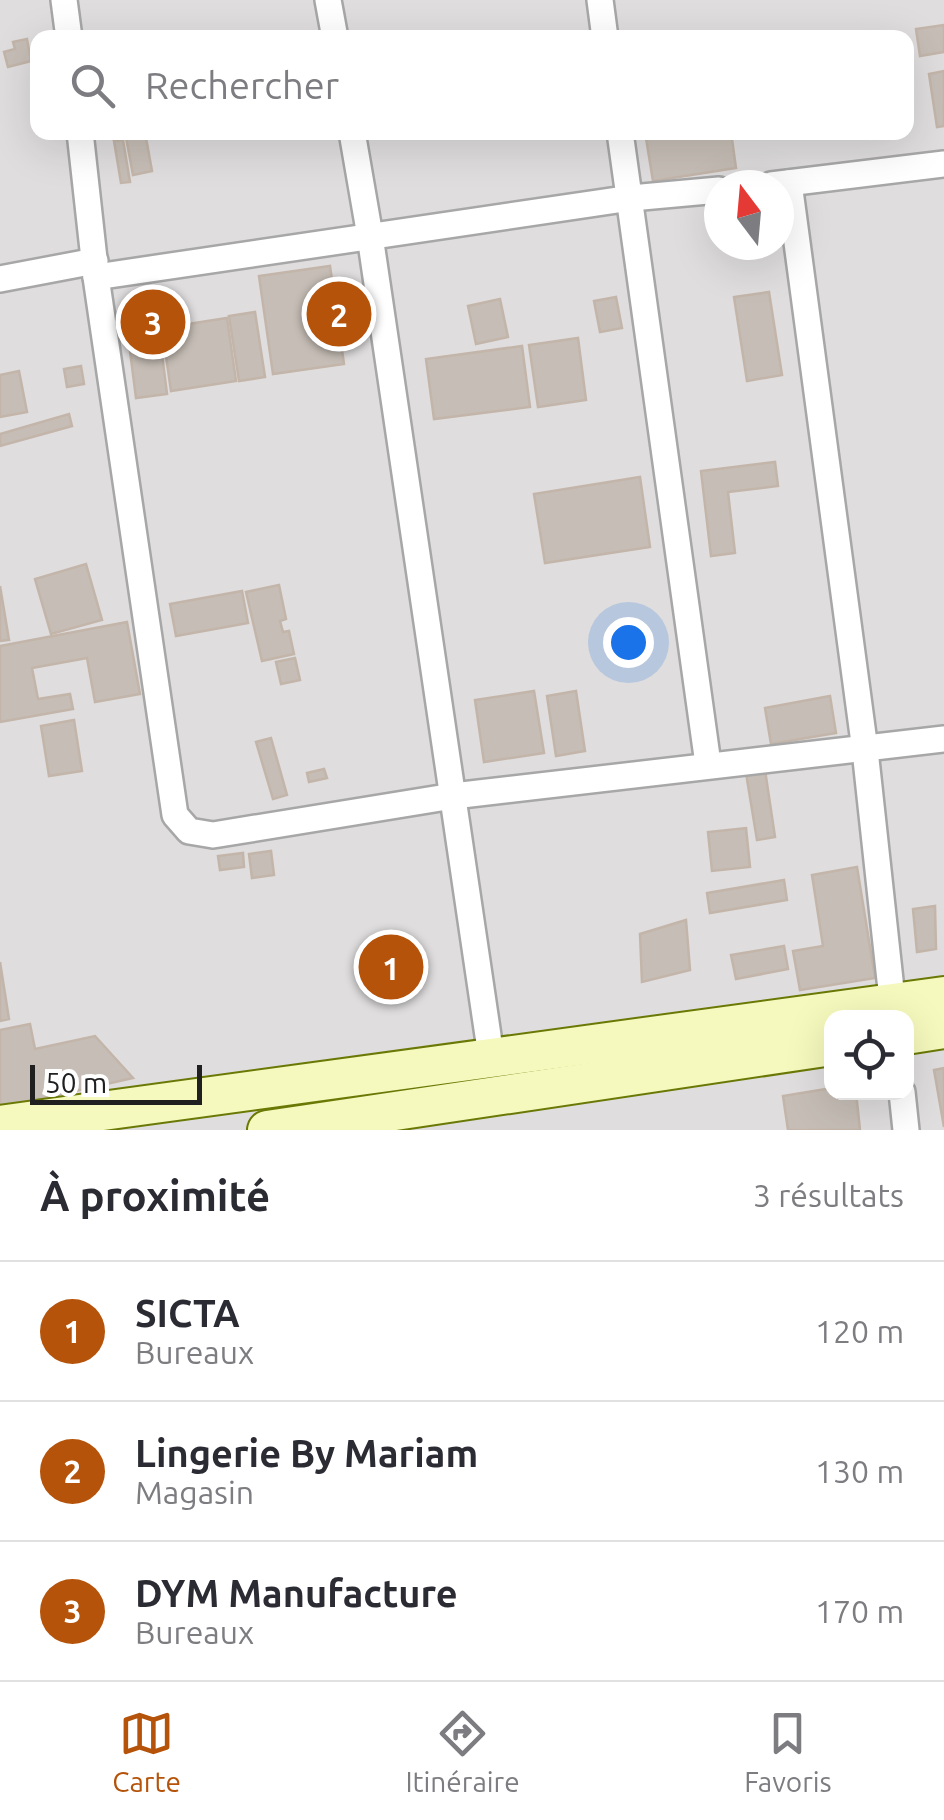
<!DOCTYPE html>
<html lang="fr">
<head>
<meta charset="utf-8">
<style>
  body { margin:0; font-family:Ubuntu,sans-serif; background:#f2f2f3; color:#2b2b33 }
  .controls { position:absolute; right:30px; bottom:30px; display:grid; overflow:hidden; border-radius:20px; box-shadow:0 10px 40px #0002 }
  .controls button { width:90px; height:90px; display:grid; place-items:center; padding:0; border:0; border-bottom:2px solid #e1e1e2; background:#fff; color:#2b2b33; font:50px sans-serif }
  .compass { position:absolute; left:704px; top:170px; width:90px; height:90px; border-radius:50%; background:#fff; box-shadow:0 10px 40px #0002; rotate:344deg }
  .scale { position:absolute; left:30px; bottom:25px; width:172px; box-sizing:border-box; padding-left:10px; border:5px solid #202020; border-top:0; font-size:28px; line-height:35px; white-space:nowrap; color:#202020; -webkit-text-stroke:8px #fff; paint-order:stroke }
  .you { position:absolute; left:628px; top:642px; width:35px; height:35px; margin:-25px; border:8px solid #fff; border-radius:50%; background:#1a73e8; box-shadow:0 0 0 15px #1a73e833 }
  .badge { display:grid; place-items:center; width:65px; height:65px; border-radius:50%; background:#b45309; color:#fff; font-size:32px; font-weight:700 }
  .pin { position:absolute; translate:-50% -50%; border:5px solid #fff; box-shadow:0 2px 10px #0006 }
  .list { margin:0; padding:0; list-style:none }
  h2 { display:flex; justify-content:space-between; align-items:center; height:130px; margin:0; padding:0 40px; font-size:42px }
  h2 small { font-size:32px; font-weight:400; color:#7c7c81 }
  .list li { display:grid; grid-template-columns:65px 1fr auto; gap:30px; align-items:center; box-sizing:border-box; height:140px; padding:0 40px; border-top:2px solid #e1e1e2 }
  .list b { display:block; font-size:38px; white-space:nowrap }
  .list p { margin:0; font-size:32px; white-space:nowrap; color:#7c7c81 }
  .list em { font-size:32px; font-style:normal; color:#7c7c81 }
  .icon { flex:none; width:55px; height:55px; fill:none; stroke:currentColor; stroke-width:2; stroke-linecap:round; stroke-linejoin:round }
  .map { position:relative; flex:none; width:944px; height:1130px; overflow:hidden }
  .search { position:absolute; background:#fff; box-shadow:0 10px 40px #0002; left:30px; right:30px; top:30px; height:110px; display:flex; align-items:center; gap:25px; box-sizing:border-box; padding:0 35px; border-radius:20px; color:#7c7c81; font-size:38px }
  .sheet { height:550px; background:#fff }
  nav { display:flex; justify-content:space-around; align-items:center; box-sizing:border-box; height:140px; border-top:2px solid #e1e1e2; background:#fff; font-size:28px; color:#7c7c81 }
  nav a { display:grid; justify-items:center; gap:5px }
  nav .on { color:#b45309 }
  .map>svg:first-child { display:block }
</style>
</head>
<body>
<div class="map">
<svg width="944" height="1130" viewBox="0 0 944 1130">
  <rect width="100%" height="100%" fill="#f1eee7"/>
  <path fill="#dfdddd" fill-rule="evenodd" d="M 0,0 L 944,0 L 944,1130 L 0,1130 ZM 38,38 L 906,38 L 906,132 L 38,132 ZM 719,185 L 779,185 L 779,245 L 719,245 ZM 832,1018 L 906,1018 L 906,1092 L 832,1092 Z"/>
  <g fill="#c6beb6" stroke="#c3b5a9" stroke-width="2.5">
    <path d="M 944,25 L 944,52 L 920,56 L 916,29 Z"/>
    <path d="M 27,39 L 31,61 L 8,67 L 4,52 L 15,49 L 13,42 Z"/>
    <path d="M 944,71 L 944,126 L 937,127 L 929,74 Z"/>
    <path d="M 125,132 L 145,132 L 152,171 L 133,175 Z"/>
    <path d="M 645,132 L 731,132 L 736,168 L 653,181 Z"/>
    <path d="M 123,140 L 130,182 L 121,183 L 114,141 Z"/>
    <path d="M 330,266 L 344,364 L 273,374 L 259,276 Z"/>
    <path d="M 769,292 L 782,375 L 747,381 L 734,297 Z"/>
    <path d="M 616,297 L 622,328 L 600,332 L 594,301 Z"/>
    <path d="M 500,299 L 508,337 L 476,344 L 468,306 Z"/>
    <path d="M 255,312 L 265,377 L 239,381 L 229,316 Z"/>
    <path d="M 227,318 L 236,381 L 171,391 L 162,328 Z"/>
    <path d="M 578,338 L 586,400 L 538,407 L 529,345 Z"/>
    <path d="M 160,339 L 167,394 L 136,398 L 129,343 Z"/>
    <path d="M 522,346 L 530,407 L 434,419 L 426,359 Z"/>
    <path d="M 81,366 L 84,384 L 67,387 L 64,369 Z"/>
    <path d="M 19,371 L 27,412 L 0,417 L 0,375 Z"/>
    <path d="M 69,414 L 72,426 L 0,446 L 0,434 Z"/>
    <path d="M 775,462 L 778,486 L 728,492 L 735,553 L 711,556 L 701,471 Z"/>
    <path d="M 640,477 L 650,547 L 545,563 L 534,494 Z"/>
    <path d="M 86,564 L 102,620 L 51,634 L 35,579 Z"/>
    <path d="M 279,585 L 286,619 L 280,621 L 283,632 L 289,631 L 294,654 L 262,661 L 246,592 Z"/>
    <path d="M 0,586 L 9,640 L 0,641 Z"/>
    <path d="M 242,591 L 248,623 L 176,636 L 170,604 Z"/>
    <path d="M 127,622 L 140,694 L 95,702 L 87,658 L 32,668 L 38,699 L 70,694 L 73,709 L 0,722 L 0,646 Z"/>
    <path d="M 295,658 L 300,680 L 281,684 L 276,662 Z"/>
    <path d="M 534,691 L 544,753 L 484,762 L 475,700 Z"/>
    <path d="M 576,691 L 585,751 L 556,756 L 547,696 Z"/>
    <path d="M 830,696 L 836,733 L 771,744 L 765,708 Z"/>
    <path d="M 74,720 L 82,771 L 49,776 L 41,726 Z"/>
    <path d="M 271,738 L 287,795 L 273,799 L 256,742 Z"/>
    <path d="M 324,769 L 327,778 L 309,782 L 307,773 Z"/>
    <path d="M 765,770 L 775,837 L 757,840 L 746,773 Z"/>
    <path d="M 746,828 L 750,867 L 712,871 L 708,832 Z"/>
    <path d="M 271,851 L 274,875 L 252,878 L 249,854 Z"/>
    <path d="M 243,853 L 244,867 L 220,870 L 218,856 Z"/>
    <path d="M 857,867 L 875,978 L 800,990 L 793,951 L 823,946 L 812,875 Z"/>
    <path d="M 784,880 L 787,900 L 710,913 L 707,893 Z"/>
    <path d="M 935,906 L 936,949 L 917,952 L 913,909 Z"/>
    <path d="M 686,920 L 690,970 L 642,982 L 640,934 Z"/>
    <path d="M 784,946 L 788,969 L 736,979 L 731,955 Z"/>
    <path d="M 0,962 L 9,1019 L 0,1021 Z"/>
    <path d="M 30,1024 L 35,1049 L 95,1036 L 133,1078 L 0,1108 L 0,1030 Z"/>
    <path d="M 944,1068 L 944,1127 L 934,1070 Z"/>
    <path d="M 832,1088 L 832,1092 L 856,1092 L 860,1130 L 788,1130 L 783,1096 Z"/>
  </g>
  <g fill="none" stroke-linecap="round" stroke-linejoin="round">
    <defs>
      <g id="street">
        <path d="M 64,0 L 69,38"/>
        <path d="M 328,0 L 335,38"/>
        <path d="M 600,0 L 605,38"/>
        <path d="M 80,132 L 96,277 L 175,815 L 189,831 L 213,835 L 453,796 L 944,739"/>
        <path d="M 352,132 L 370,236 L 491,1056"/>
        <path d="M 620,132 L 708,764"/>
        <path d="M 789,183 L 865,750 L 894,1017"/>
        <path d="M 771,185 L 944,164"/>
        <path d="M 96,277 L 631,198 L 719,190"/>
        <path d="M 0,279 L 95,261"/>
        <path d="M 902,1092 L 906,1130"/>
      </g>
      <g id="secondary">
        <path d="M 906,1035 L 944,1029"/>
        <path d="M 0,1125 L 944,996"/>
        <path d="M 267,1130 L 832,1046"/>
      </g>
    </defs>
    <use href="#street" stroke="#a7a7a7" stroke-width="30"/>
    <use href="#secondary" stroke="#6a7905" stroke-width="42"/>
    <use href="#street" stroke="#fff" stroke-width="25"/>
    <use href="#secondary" stroke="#f5f9bd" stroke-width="38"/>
  </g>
</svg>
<div class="controls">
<button><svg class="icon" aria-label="locate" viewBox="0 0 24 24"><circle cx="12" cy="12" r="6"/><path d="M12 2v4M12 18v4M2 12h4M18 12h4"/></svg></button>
</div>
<svg class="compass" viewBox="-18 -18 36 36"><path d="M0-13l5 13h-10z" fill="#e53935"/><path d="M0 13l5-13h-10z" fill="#7c7c81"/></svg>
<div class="scale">50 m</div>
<div class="you"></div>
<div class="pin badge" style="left:391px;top:967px">1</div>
<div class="pin badge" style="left:339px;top:314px">2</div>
<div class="pin badge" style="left:153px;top:322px">3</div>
<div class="search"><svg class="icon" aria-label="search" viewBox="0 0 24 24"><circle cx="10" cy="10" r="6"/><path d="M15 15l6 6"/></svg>Rechercher</div>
</div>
<section class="sheet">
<h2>À proximité<small>3 résultats</small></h2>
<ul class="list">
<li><span class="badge">1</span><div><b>SICTA</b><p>Bureaux</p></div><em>120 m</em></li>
<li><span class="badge">2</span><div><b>Lingerie By Mariam</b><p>Magasin</p></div><em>130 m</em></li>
<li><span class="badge">3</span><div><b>DYM Manufacture</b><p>Bureaux</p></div><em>170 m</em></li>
</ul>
</section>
<nav>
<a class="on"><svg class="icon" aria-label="map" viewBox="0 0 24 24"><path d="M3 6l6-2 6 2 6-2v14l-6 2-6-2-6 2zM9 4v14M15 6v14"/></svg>Carte</a>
<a><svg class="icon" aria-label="directions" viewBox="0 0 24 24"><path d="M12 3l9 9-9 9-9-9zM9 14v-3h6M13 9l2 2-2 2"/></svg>Itinéraire</a>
<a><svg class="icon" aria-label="saved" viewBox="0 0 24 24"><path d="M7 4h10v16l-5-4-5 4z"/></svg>Favoris</a>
</nav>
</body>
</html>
